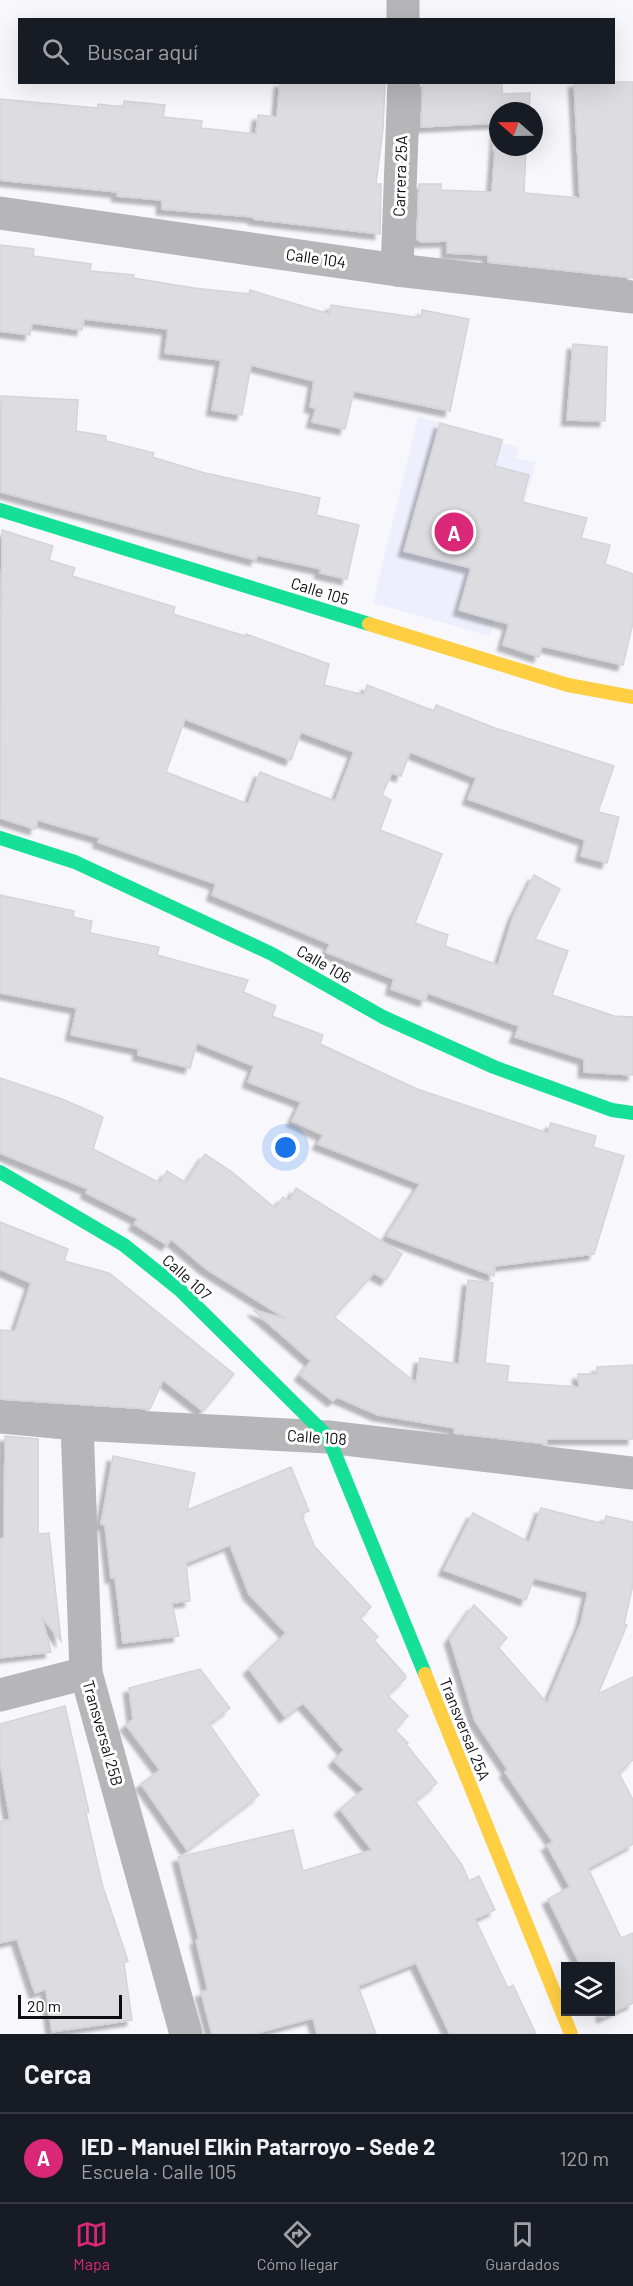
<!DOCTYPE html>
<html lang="es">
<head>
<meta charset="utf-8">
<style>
  body { margin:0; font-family:Barlow,sans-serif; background:#20242c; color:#f1f3f6 }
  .controls { position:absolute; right:18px; bottom:18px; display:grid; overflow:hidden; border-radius:0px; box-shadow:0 6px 24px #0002 }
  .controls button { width:54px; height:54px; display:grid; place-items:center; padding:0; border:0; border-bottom:2px solid #363941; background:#171b24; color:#f1f3f6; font:30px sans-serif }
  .compass { position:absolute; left:489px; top:102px; width:54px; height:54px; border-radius:50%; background:#171b24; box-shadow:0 6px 24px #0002; rotate:290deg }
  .scale { position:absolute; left:18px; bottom:15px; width:104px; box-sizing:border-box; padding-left:6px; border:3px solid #0e0e12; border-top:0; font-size:16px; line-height:21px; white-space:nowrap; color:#0e0e12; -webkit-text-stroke:4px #fff; paint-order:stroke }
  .you { position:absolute; left:286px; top:1148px; width:21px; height:21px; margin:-15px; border:4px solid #fff; border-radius:50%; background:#1a73e8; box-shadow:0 0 0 9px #1a73e833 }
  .badge { display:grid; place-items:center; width:39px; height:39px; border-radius:50%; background:#db2777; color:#fff; font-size:20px; font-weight:700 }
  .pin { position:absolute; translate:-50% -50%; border:3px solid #fff; box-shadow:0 2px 6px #0006 }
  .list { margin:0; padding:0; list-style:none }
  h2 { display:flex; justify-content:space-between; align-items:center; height:78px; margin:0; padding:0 24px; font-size:26px }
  h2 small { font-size:20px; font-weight:400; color:#9ea1a6 }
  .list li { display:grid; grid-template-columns:39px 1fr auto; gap:18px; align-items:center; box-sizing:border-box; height:90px; padding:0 24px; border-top:2px solid #363941 }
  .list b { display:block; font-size:22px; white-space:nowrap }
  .list p { margin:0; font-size:20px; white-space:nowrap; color:#9ea1a6 }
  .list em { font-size:20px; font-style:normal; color:#9ea1a6 }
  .icon { flex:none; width:33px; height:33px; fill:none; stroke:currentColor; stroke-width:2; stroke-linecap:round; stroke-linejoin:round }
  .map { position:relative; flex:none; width:633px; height:2034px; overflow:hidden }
  .search { position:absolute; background:#171b24; box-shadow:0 6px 24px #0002; left:18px; right:18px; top:18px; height:66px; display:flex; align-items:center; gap:15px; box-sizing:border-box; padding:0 21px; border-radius:0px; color:#9ea1a6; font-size:22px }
  .sheet { height:168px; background:#171b24 }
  nav { display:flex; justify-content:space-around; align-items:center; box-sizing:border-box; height:84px; border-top:2px solid #363941; background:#171b24; font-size:16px; color:#9ea1a6 }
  nav a { display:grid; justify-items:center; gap:3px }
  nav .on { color:#db2777 }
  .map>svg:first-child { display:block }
</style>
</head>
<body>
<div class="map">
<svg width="633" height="2034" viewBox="0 0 633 2034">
  <defs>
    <filter id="shadow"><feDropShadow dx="-5.5" dy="5.5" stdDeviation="1.5" flood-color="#0004"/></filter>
  </defs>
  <rect width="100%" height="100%" fill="#f7f7fc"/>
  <path fill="#eeeffd" d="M 418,417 L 505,439 L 503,443 L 519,447 L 516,458 L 536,462 L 490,636 L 373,603 Z"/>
  <g fill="#dcdce1" stroke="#d4d4d9" stroke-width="1.5" fill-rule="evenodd" filter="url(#shadow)">
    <path d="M 280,82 L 385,82 L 383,129 L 376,184 L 381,184 L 380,234 L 254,219 L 254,217 L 162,209 L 162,200 L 117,196 L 118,192 L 0,180 L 0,99 L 98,108 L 98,104 L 124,107 L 124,101 L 165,105 L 163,117 L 202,121 L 201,128 L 256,134 L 258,115 L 277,117 Z"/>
    <path d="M 423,82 L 502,82 L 502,94 L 530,93 L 529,111 L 498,111 L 498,147 L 526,147 L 524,193 L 580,198 L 574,82 L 633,82 L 633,278 L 488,262 L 488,255 L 447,253 L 447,241 L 421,242 L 417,239 L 419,184 L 441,184 L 441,190 L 492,192 L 497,123 L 421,127 Z"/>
    <path d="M 0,245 L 34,249 L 33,256 L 91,264 L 90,271 L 134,275 L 133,278 L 194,288 L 249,294 L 250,290 L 329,314 L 331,305 L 421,318 L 422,310 L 469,319 L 450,411 L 354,391 L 345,429 L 312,422 L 316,408 L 310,407 L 314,381 L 251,365 L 242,415 L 212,410 L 221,360 L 165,353 L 168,329 L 84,319 L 82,330 L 32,323 L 30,335 L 0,331 Z"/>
    <path d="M 573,344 L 607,347 L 605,421 L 567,420 Z"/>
    <path d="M 1,396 L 78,400 L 76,431 L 106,436 L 106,441 L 154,453 L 152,457 L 205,473 L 320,498 L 316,515 L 359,525 L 347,579 L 320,573 L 321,569 L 257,555 L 256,560 L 1,492 Z"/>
    <path d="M 440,423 L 502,440 L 495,466 L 529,475 L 522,502 L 587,518 L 581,538 L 610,545 L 605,564 L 633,574 L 633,623 L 623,665 L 542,646 L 539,657 L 503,645 L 509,624 L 459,610 L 471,568 L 404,551 Z"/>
    <path d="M 2,530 L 53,546 L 49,560 L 75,568 L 72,576 L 175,607 L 173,614 L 245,636 L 246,634 L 329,664 L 324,685 L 364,695 L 367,685 L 434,711 L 436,705 L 495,728 L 614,766 L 598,812 L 619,817 L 607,863 L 581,856 L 585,840 L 468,799 L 476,778 L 410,752 L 401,776 L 392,773 L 382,795 L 391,800 L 380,830 L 442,854 L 415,923 L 448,935 L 445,946 L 498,965 L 513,917 L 534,875 L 560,889 L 535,939 L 568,951 L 552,995 L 614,1016 L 633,1017 L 633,1075 L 584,1072 L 584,1059 L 515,1037 L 519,1026 L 428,993 L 425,1001 L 391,989 L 394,979 L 326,952 L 330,944 L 212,895 L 216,884 L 98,842 L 100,838 L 38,820 L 35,829 L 0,818 ZM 185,719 L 291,760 L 301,732 L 354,752 L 335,801 L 260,772 L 248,804 L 166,772 Z"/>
    <path d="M 0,895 L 74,911 L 73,917 L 92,921 L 90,933 L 159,947 L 157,955 L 248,980 L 243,992 L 276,1006 L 272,1016 L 323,1035 L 320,1044 L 417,1089 L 548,1133 L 551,1123 L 596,1136 L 593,1147 L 624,1156 L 594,1254 L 495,1266 L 494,1276 L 387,1236 L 420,1184 L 318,1144 L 323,1135 L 292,1121 L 301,1102 L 248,1082 L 254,1066 L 197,1043 L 190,1068 L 138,1055 L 139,1049 L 71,1035 L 77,1008 L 0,993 Z"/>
    <path d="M 0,1078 L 62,1099 L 103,1117 L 93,1149 L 160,1183 L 167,1171 L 186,1183 L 205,1154 L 232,1172 L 275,1208 L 283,1197 L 289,1201 L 296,1188 L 402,1254 L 386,1280 L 374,1273 L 334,1317 L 416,1383 L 420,1358 L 459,1364 L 468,1280 L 493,1283 L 485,1363 L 509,1366 L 507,1382 L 579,1387 L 578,1374 L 597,1374 L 597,1367 L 633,1365 L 633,1439 L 547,1439 L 547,1444 L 454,1433 L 455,1428 L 378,1415 L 337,1397 L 333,1401 L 300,1375 L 311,1361 L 253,1310 L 287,1319 L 206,1269 L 171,1239 L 167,1245 L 134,1224 L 138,1219 L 86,1193 L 88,1189 L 0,1153 Z"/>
    <path d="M 0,1222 L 68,1249 L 64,1261 L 109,1273 L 234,1374 L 203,1411 L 163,1380 L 150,1409 L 0,1399 L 0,1330 L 15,1331 L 31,1283 L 0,1269 Z"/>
    <path d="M 5,1436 L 38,1439 L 38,1534 L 49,1533 L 61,1641 L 42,1617 L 51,1652 L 0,1658 L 0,1539 L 4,1538 Z"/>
    <path d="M 113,1456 L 195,1473 L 187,1510 L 291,1467 L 309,1511 L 301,1514 L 315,1547 L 371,1607 L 360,1618 L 378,1637 L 374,1640 L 405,1675 L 406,1678 L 387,1695 L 408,1716 L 395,1730 L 408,1743 L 406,1744 L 437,1783 L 415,1801 L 462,1865 L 469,1881 L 479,1876 L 495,1910 L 475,1919 L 508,1988 L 513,1985 L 536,2034 L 450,2034 L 416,1963 L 358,1986 L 376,2034 L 317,2034 L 313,2018 L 254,2034 L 212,2034 L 201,1992 L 208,1990 L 196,1940 L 199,1939 L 178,1857 L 293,1830 L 303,1871 L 372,1850 L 340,1809 L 364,1789 L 334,1761 L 344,1750 L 303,1703 L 285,1717 L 249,1669 L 286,1633 L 249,1594 L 230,1545 L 186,1563 L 190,1601 L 172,1603 L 179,1636 L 123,1643 L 115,1577 L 111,1578 L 105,1525 L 101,1524 Z"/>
    <path d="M 541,1508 L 604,1524 L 606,1516 L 633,1522 L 633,1585 L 624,1624 L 627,1625 L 598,1694 L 633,1677 L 633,1760 L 619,1773 L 633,1800 L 633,1844 L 588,1868 L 621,1938 L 633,1933 L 633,2003 L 603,2017 L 601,2012 L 610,2012 L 610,1966 L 581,1966 L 548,1899 L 570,1887 L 547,1845 L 553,1842 L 505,1772 L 508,1770 L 475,1721 L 450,1639 L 474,1605 L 507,1638 L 498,1647 L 547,1703 L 581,1623 L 588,1592 L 534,1578 L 526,1600 L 444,1570 L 473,1513 L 529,1542 Z"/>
    <path d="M 200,1669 L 230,1708 L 209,1724 L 259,1795 L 187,1850 L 141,1784 L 160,1770 L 126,1725 L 133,1719 L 129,1688 Z"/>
    <path d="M 65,1706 L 89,1812 L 86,1813 L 102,1884 L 128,1961 L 124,1963 L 132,2020 L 52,2032 L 46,1989 L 35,1993 L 17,1939 L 0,1943 L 0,1821 L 10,1820 L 0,1762 L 0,1724 Z"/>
  </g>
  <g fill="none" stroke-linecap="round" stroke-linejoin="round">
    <g stroke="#b6b6b9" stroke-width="33">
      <path d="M 403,0 L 403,20"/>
      <path d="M 0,213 L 397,270 L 633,297"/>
      <path d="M 397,270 L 404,82"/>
      <path d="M 0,1417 L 77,1424 L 328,1437 L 633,1473"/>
      <path d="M 77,1424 L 86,1673 L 186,2034"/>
      <path d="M 0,1695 L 86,1673"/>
    </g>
    <g stroke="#16e098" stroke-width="14">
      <path d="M 0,510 L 369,624"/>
      <path d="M 0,838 L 75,862 L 272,954 L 383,1017 L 494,1067 L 612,1110 L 633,1113"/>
      <path d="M 0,1172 L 124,1245 L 180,1290 L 328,1437 L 425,1674"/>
    </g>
    <g stroke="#ffcf43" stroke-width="14">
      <path d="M 369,624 L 568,685 L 633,697"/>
      <path d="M 425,1674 L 571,2034"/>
    </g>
  </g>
  <g text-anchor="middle" stroke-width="6" stroke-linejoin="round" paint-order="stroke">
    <g font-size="16" fill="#0e0e12" stroke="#fff">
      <text transform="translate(400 176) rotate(-88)" y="6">Carrera 25A</text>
      <text transform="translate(316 258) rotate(8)" y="6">Calle 104</text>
      <text transform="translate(320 591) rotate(17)" y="6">Calle 105</text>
      <text transform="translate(324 964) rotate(30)" y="6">Calle 106</text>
      <text transform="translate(187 1277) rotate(42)" y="6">Calle 107</text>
      <text transform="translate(317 1437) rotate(4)" y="6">Calle 108</text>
      <text transform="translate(465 1729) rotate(68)" y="6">Transversal 25A</text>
      <text transform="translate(103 1733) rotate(74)" y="6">Transversal 25B</text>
    </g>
  </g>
</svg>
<div class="controls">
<button><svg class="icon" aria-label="layers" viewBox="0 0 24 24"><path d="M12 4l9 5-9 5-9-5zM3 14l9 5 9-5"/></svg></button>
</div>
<svg class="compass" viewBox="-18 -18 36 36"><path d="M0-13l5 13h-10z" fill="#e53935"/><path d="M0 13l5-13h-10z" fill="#9ea1a6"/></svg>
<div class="scale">20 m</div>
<div class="you"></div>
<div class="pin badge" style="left:454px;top:532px">A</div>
<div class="search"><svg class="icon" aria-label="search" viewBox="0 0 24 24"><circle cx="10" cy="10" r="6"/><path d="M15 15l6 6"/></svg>Buscar aquí</div>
</div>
<section class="sheet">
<h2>Cerca<small></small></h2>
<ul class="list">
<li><span class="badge">A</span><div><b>IED - Manuel Elkin Patarroyo - Sede 2</b><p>Escuela · Calle 105</p></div><em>120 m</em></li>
</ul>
</section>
<nav>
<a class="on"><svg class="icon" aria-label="map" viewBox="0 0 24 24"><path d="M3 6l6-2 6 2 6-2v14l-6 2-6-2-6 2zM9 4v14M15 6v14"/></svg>Mapa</a>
<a><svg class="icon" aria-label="directions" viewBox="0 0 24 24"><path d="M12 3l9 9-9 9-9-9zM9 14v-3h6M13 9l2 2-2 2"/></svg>Cómo llegar</a>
<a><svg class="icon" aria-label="saved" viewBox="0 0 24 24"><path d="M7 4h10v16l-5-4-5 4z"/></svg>Guardados</a>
</nav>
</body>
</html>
